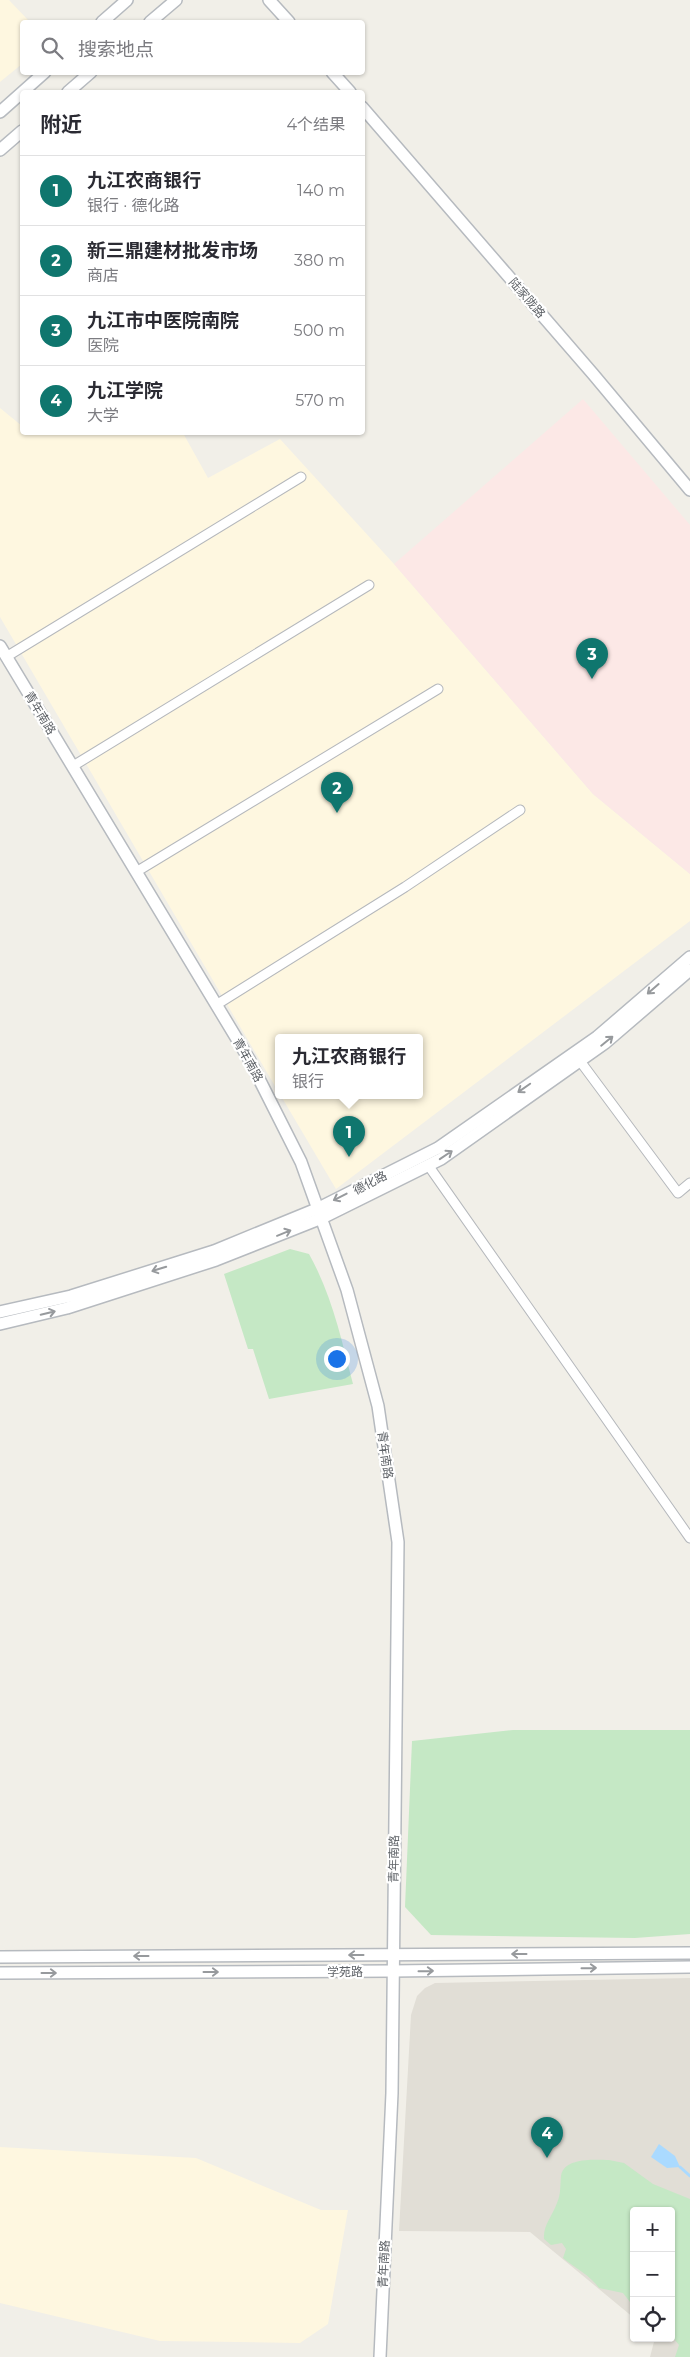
<!DOCTYPE html>
<html lang="zh">
<head>
<meta charset="utf-8">
<style>
  body { margin:0; font-family:Montserrat,"Noto Sans SC",sans-serif; background:#f2f2f3; color:#2b2b33 }
  .controls { position:absolute; right:15px; bottom:15px; display:grid; overflow:hidden; border-radius:5px; box-shadow:0 1px 4px #0004 }
  .controls button { width:45px; height:45px; display:grid; place-items:center; padding:0; border:0; border-bottom:1px solid #e1e1e2; background:#fff; color:#2b2b33; font:25px sans-serif }
  .you { position:absolute; left:336px; top:1358px; width:18px; height:18px; margin:-12px; border:4px solid #fff; border-radius:50%; background:#1a73e8; box-shadow:0 0 0 8px #1a73e833 }
  .badge { display:grid; place-items:center; width:32px; height:32px; border-radius:50%; background:#0f766e; color:#fff; font-size:16px; font-weight:700 }
  .pin { position:absolute; translate:-50% -41px; filter:drop-shadow(0 1px 2px #0008) }
  .pin::after { content:''; position:absolute; top:26px; width:18px; height:15px; background:inherit; clip-path:polygon(0 0,100% 0,50% 100%) }
  .popup { position:absolute; left:275px; top:1034px; width:148px; height:65px; box-sizing:border-box; display:grid; place-content:center; border-radius:5px; background:#fff; filter:drop-shadow(0 1px 4px #0005); font-size:16px; white-space:nowrap; color:#7c7c81 }
  .popup b { font-size:19px; color:#2b2b33 }
  .popup::after { content:''; position:absolute; left:50%; top:100%; margin-left:-10px; border:10px solid transparent; border-top-color:#fff }
  .list { margin:0; padding:0; list-style:none }
  h2 { display:flex; justify-content:space-between; align-items:center; height:65px; margin:0; padding:0 20px; font-size:21px }
  h2 small { font-size:16px; font-weight:400; color:#7c7c81 }
  .list li { display:grid; grid-template-columns:32px 1fr auto; gap:15px; align-items:center; box-sizing:border-box; height:70px; padding:0 20px; border-top:1px solid #e1e1e2 }
  .list b { display:block; font-size:19px; white-space:nowrap }
  .list p { margin:0; font-size:16px; white-space:nowrap; color:#7c7c81 }
  .list em { font-size:16px; font-style:normal; color:#7c7c81 }
  .icon { flex:none; width:28px; height:28px; fill:none; stroke:currentColor; stroke-width:2; stroke-linecap:round; stroke-linejoin:round }
  .map { position:relative; flex:none; width:690px; height:2357px; overflow:hidden }
  .search { position:absolute; background:#fff; box-shadow:0 1px 4px #0004; left:20px; top:20px; width:345px; height:55px; display:flex; align-items:center; gap:12px; box-sizing:border-box; padding:0 18px; border-radius:5px; color:#7c7c81; font-size:19px }
  .panel { position:absolute; background:#fff; box-shadow:0 1px 4px #0004; left:20px; top:90px; width:345px; height:345px; border-radius:5px }
  .map>svg:first-child { display:block }
</style>
</head>
<body>
<div class="map">
<svg width="690" height="2357" viewBox="0 0 690 2357">
  <rect width="100%" height="100%" fill="#f1efe8"/>
  <g fill="#fef7e0">
    <path d="M 0,0 L 9,0 L 30,22 L 22,22 L 22,64 L 0,82 Z"/>
    <path d="M 0,408 L 22,426 L 22,432 L 34,434 L 35,432 L 183,433 L 208,478 L 280,439 L 394,564 L 593,794 L 690,874 L 690,921 L 336,1189 L 281,1096 L 419,1096 L 419,1038 L 279,1038 L 279,1093 L 0,617 Z"/>
    <path d="M 0,2147 L 196,2158 L 321,2210 L 348,2210 L 328,2324 L 300,2343 L 160,2341 L 0,2303 Z"/>
  </g>
  <path fill="#e1ded6" d="M 690,1978 L 690,2357 L 650,2357 L 655,2338 L 671,2338 L 671,2211 L 634,2211 L 634,2318 L 530,2232 L 399,2231 L 411,2015 L 417,1996 L 425,1988 L 435,1983 Z"/>
  <path fill="#fce8e6" d="M 583,399 L 690,525 L 690,874 L 593,794 L 394,564 Z"/>
  <g fill="#c5e8c5">
    <path d="M 290,1249 L 309,1254 C 332,1295 341,1338 353,1384 L 269,1399 L 253,1349 L 248,1349 L 224,1274 Z"/>
    <path d="M 513,1730 L 690,1730 L 690,1934 L 635,1938 L 431,1935 L 405,1907 L 412,1741 Z"/>
    <path d="M 609,2160 L 624,2163 L 653,2184 L 690,2199 L 690,2357 L 675,2357 L 679,2345 L 671,2335 L 671,2211 L 634,2211 L 634,2303 L 630,2302 L 623,2293 L 599,2288 C 591,2276 575,2268 563,2258 L 566,2249 L 562,2243 L 551,2245 L 544,2239 C 543,2225 552,2217 557,2203 C 561,2194 560,2186 561,2176 C 564,2157 595,2160 609,2160 Z"/>
  </g>
  <path fill="#aadaff" d="M 659,2144 L 675,2156 L 680,2167 L 667,2168 L 651,2157 Z"/>
  <g fill="none" stroke-linecap="round" stroke-linejoin="round">
    <path stroke="#aadaff" stroke-width="3" d="M 680,2167 L 690,2176"/>
    <defs>
      <g id="street">
        <path d="M 6,657 L 301,477"/>
        <path d="M 73,766 L 369,585"/>
        <path d="M 136,872 L 438,689"/>
        <path d="M 216,1005 L 405,887 L 520,810"/>
        <path d="M 580,1061 L 678,1193 L 690,1183"/>
        <path d="M 428,1165 L 690,1538"/>
      </g>
      <g id="secondary">
        <path d="M 269,0 L 289,22"/>
        <path d="M 102,22 L 127,0"/>
        <path d="M 150,22 L 176,0"/>
        <path d="M 332,72 L 350,92"/>
        <path d="M 68,92 L 91,72"/>
        <path d="M 362,107 L 593,374 L 690,490"/>
        <path d="M 0,112 L 45,72"/>
        <path d="M 0,150 L 22,131"/>
        <path d="M 0,646 L 249,1059 L 301,1162 L 347,1290 L 378,1406 L 398,1542 L 392,2093 L 380,2357"/>
        <path d="M 0,1312 L 71,1296 L 214,1251 L 319,1208 L 438,1148 L 597,1037 L 690,957"/>
        <path d="M 0,1324 L 67,1308 L 216,1260 L 322,1218 L 441,1159 L 605,1043 L 690,970"/>
        <path d="M 0,1957 L 690,1953"/>
        <path d="M 0,1973 L 392,1971 L 690,1967"/>
      </g>
    </defs>
    <use href="#street" stroke="#b5b8bc" stroke-width="11"/>
    <use href="#secondary" stroke="#b6babf" stroke-width="14"/>
    <use href="#street" stroke="#fff" stroke-width="9"/>
    <use href="#secondary" stroke="#fff" stroke-width="11"/>
  </g>
  <defs><path id="oneway-shaft" d="M-6 0H5M1.5-3L5.5 0L1.5 3" fill="none" stroke-width="1.6" stroke-linecap="round" stroke-linejoin="round" transform="scale(1.25)"/></defs>
  <g stroke="#979a9d">
    <use href="#oneway-shaft" transform="translate(653 989) rotate(139)"/>
    <use href="#oneway-shaft" transform="translate(607 1041) rotate(-39)"/>
    <use href="#oneway-shaft" transform="translate(524 1088) rotate(145)"/>
    <use href="#oneway-shaft" transform="translate(446 1155) rotate(-34)"/>
    <use href="#oneway-shaft" transform="translate(340 1197) rotate(153)"/>
    <use href="#oneway-shaft" transform="translate(284 1233) rotate(-22)"/>
    <use href="#oneway-shaft" transform="translate(159 1269) rotate(163)"/>
    <use href="#oneway-shaft" transform="translate(48 1313) rotate(-13)"/>
    <use href="#oneway-shaft" transform="translate(519 1954) rotate(180)"/>
    <use href="#oneway-shaft" transform="translate(356 1955) rotate(180)"/>
    <use href="#oneway-shaft" transform="translate(141 1956) rotate(180)"/>
    <use href="#oneway-shaft" transform="translate(589 1968) rotate(-1)"/>
    <use href="#oneway-shaft" transform="translate(426 1971) rotate(-1)"/>
    <use href="#oneway-shaft" transform="translate(211 1972)"/>
    <use href="#oneway-shaft" transform="translate(49 1973)"/>
  </g>
  <g text-anchor="middle" stroke-width="4.5" stroke-linejoin="round" paint-order="stroke">
    <g font-size="12" fill="#5f6368" stroke="#fff">
      <text transform="translate(527 298) rotate(49)" y="4">陆家陇路</text>
      <text transform="translate(40 713) rotate(59)" y="4">青年南路</text>
      <text transform="translate(248 1060) rotate(61)" y="4">青年南路</text>
      <text transform="translate(370 1183) rotate(-27)" y="4">德化路</text>
      <text transform="translate(385 1455) rotate(82)" y="4">青年南路</text>
      <text transform="translate(394 1859) rotate(-89)" y="4">青年南路</text>
      <text x="345" y="1976">学苑路</text>
      <text transform="translate(384 2264) rotate(-87)" y="4">青年南路</text>
    </g>
  </g>
</svg>
<div class="controls">
<button>+</button>
<button>−</button>
<button><svg class="icon" aria-label="locate" viewBox="0 0 24 24"><circle cx="12" cy="12" r="6"/><path d="M12 2v4M12 18v4M2 12h4M18 12h4"/></svg></button>
</div>
<div class="you"></div>
<div class="pin badge" style="left:349px;top:1157px">1</div>
<div class="popup"><b>九江农商银行</b>银行</div>
<div class="pin badge" style="left:337px;top:813px">2</div>
<div class="pin badge" style="left:592px;top:679px">3</div>
<div class="pin badge" style="left:547px;top:2158px">4</div>
<div class="search"><svg class="icon" aria-label="search" viewBox="0 0 24 24"><circle cx="10" cy="10" r="6"/><path d="M15 15l6 6"/></svg>搜索地点</div>
<section class="panel">
<h2>附近<small>4个结果</small></h2>
<ul class="list">
<li><span class="badge">1</span><div><b>九江农商银行</b><p>银行 · 德化路</p></div><em>140 m</em></li>
<li><span class="badge">2</span><div><b>新三鼎建材批发市场</b><p>商店</p></div><em>380 m</em></li>
<li><span class="badge">3</span><div><b>九江市中医院南院</b><p>医院</p></div><em>500 m</em></li>
<li><span class="badge">4</span><div><b>九江学院</b><p>大学</p></div><em>570 m</em></li>
</ul>
</section>
</div>
</body>
</html>
